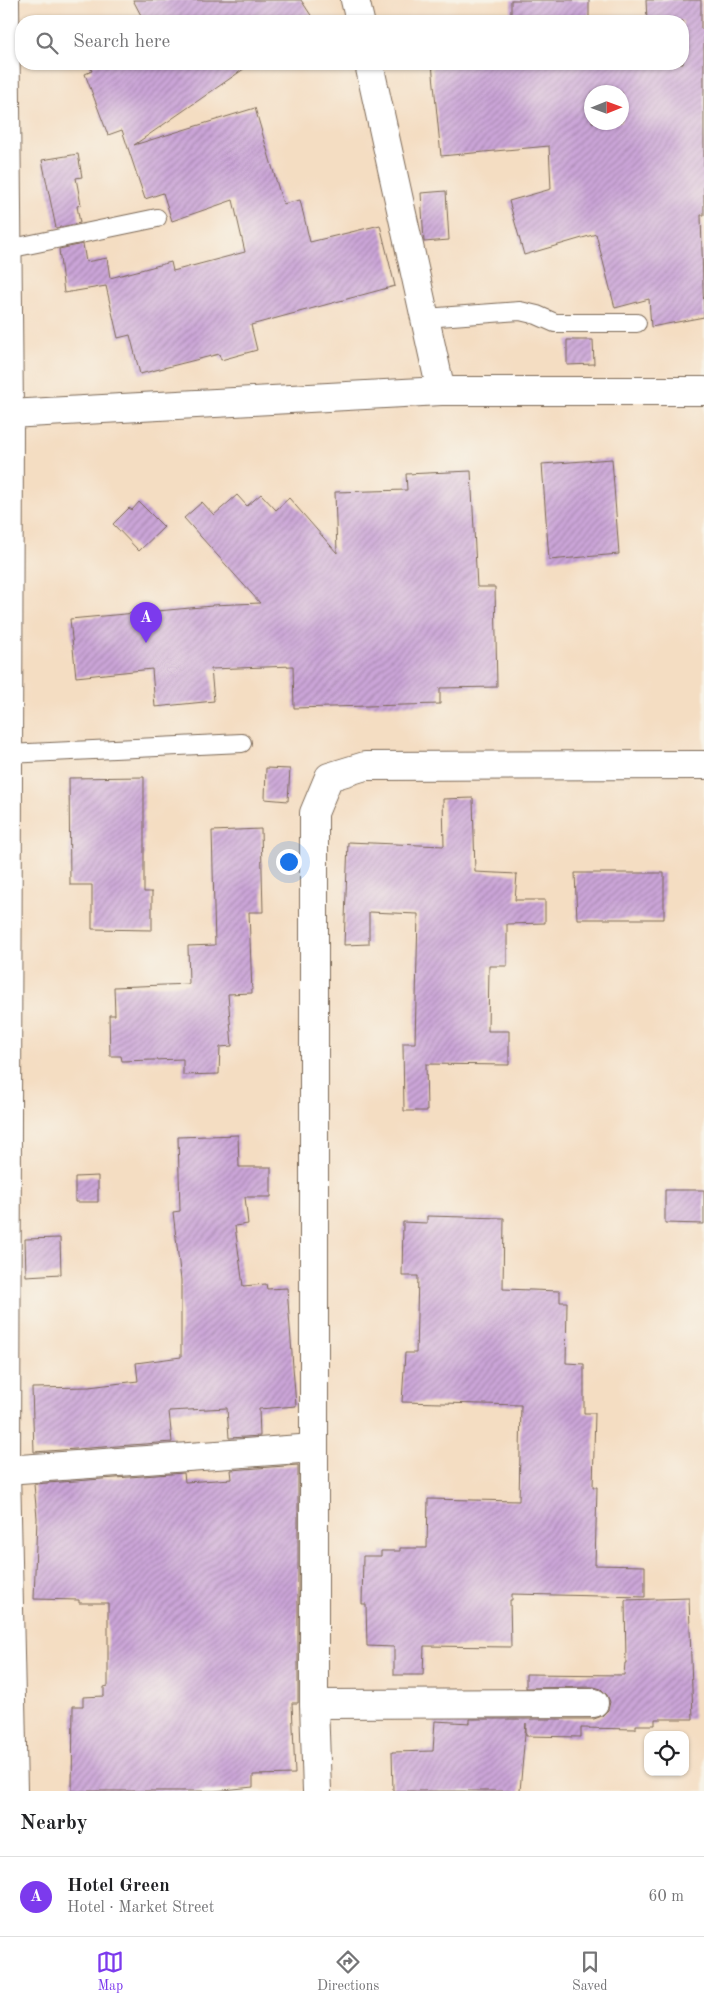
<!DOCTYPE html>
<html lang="en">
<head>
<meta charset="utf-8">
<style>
  body { margin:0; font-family:"Old Standard TT",serif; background:#f6f6f6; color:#202124 }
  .controls { position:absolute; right:15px; bottom:15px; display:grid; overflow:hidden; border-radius:10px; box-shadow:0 1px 4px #0004 }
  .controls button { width:45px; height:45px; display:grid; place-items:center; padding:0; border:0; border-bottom:1px solid #e0e0e0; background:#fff; color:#202124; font:25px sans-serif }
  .compass { position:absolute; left:584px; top:85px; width:45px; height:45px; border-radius:50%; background:#fff; box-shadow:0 1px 4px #0004; rotate:89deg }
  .you { position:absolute; left:288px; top:861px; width:18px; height:18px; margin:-12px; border:4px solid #fff; border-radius:50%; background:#1a73e8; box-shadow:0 0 0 8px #1a73e833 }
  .badge { display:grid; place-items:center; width:32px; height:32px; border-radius:50%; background:#7c3aed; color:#fff; font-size:16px; font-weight:700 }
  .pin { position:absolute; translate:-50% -41px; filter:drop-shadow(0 1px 2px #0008) }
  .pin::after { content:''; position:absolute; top:26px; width:18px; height:15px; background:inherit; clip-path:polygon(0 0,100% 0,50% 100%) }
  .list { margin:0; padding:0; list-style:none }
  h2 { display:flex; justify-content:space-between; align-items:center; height:65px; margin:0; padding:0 20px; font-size:21px }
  h2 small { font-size:16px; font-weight:400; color:#757577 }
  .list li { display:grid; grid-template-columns:32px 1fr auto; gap:15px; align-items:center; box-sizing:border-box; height:80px; padding:0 20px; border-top:1px solid #e0e0e0 }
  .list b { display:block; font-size:19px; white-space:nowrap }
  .list p { margin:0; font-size:16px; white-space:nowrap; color:#757577 }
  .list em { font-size:16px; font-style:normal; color:#757577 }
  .icon { flex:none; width:28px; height:28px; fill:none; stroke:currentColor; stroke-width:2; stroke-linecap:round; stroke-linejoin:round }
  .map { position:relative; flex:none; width:704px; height:1791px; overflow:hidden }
  .search { position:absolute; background:#fff; box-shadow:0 1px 4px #0004; left:15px; right:15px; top:15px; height:55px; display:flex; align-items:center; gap:12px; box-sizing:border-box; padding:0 18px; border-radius:20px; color:#757577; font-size:19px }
  .sheet { height:145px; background:#fff }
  nav { display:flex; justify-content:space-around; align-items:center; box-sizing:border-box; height:70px; border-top:1px solid #e0e0e0; background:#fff; font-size:14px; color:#757577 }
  nav a { display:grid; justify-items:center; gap:2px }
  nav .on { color:#7c3aed }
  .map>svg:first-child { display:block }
</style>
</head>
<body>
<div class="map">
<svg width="704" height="1791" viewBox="0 0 704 1791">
  <defs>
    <pattern id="building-hatch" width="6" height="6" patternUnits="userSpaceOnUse" patternTransform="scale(1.25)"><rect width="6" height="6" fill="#cba5d8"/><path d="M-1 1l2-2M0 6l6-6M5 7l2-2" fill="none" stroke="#a687af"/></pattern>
  </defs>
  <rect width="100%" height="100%" fill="#f7f3e8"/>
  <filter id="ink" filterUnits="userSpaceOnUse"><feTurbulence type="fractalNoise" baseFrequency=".02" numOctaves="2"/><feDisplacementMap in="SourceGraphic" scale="10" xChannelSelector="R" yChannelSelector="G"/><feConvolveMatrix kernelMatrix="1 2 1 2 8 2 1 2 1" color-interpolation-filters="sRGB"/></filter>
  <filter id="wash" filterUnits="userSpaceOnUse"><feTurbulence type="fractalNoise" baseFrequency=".0096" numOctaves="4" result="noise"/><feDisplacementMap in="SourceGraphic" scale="20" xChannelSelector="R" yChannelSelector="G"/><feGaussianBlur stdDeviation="1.12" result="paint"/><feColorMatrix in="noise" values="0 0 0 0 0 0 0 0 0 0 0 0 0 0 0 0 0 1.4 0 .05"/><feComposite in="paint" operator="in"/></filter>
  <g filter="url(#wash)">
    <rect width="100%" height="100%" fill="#f4ddc2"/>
    <g id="blocks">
      <g fill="url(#building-hatch)" fill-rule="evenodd">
        <path d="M 133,0 L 301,0 L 314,20 L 312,21 L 144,21 Z"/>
        <rect x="511" y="0" width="78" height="21"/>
        <path d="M 646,0 L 701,0 L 701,29 L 704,29 L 704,215 L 701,215 L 704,317 L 651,327 L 649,299 L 615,308 L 596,234 L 524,255 L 509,201 L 551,189 L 549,146 L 441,156 L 432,64 L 683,64 L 683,21 L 647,21 ZM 592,92 L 622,92 L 622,122 L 592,122 Z"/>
        <path d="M 89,64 L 251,64 L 134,145 L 255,108 L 283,204 L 300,200 L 310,242 L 380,225 L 395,286 L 251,325 L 257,350 L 221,360 L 219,354 L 140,374 L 130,335 L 118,338 L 106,286 L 64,293 L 59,249 L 83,244 L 86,262 L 107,258 L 110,278 L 171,262 L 173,271 L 245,252 L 233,200 L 172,221 L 163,193 L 145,199 L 122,130 L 108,135 L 85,74 L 92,71 Z"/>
        <path d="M 78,154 L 82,177 L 76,178 L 81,205 L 77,206 L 80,223 L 56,228 L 42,160 Z"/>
        <path d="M 446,191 L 449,240 L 424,242 L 421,193 Z"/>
        <path d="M 567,340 L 593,340 L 594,364 L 567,365 Z"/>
        <path d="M 612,459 L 619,554 L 549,560 L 542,464 Z"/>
        <path d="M 471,471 L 477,587 L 495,587 L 497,687 L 440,688 L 440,704 L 294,708 L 293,666 L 211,669 L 214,701 L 155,707 L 152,669 L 76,677 L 70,619 L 212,606 L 212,605 L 260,603 L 184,518 L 202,502 L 214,515 L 237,495 L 247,506 L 261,494 L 276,510 L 289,498 L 337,553 L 335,492 L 407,490 L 406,474 Z"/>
        <path d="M 139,502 L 164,527 L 139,551 L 113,524 L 129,508 L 132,510 Z"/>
        <path d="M 266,768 L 290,769 L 288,801 L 265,799 Z"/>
        <path d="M 144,777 L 144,892 L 152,892 L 152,930 L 92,929 L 92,885 L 70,885 L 69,778 Z"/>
        <path d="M 473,798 L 475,872 L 517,874 L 515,900 L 545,900 L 545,923 L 507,924 L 507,966 L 489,966 L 488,1031 L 509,1031 L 509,1065 L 426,1064 L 427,1111 L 404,1111 L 403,1043 L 415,1043 L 418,914 L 369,912 L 369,944 L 344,945 L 348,842 L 444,846 L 443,799 Z"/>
        <path d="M 261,829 L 263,912 L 249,912 L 252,993 L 228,994 L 232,1046 L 220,1047 L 219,1074 L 183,1075 L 183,1059 L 122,1061 L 121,1056 L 110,1056 L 109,1015 L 115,1015 L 114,987 L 189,984 L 188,946 L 215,945 L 212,831 Z"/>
        <path d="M 575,873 L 664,873 L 664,919 L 577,919 Z"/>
        <path d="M 238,1135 L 239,1167 L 271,1167 L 271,1197 L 245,1197 L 248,1224 L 235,1226 L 243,1286 L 266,1284 L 267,1289 L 287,1288 L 296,1406 L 259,1409 L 260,1436 L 229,1438 L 227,1408 L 169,1411 L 172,1442 L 34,1452 L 32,1388 L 89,1387 L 138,1381 L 136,1363 L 181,1357 L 181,1280 L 173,1212 L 180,1211 L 178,1137 Z"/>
        <path d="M 98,1176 L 98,1202 L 75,1202 L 75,1177 Z"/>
        <path d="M 665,1190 L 704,1190 L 704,1224 L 665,1223 Z"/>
        <path d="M 427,1216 L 504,1218 L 503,1289 L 560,1291 L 560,1302 L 567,1302 L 566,1363 L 584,1364 L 584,1413 L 595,1413 L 593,1487 L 597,1487 L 595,1565 L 645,1566 L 645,1597 L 512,1594 L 512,1600 L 510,1600 L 511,1647 L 424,1646 L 423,1675 L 394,1675 L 394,1647 L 367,1646 L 366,1604 L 362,1604 L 363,1556 L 381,1556 L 381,1551 L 400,1551 L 400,1548 L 427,1548 L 428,1499 L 519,1501 L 521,1405 L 402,1402 L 405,1353 L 416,1353 L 418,1276 L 402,1276 L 403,1222 L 427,1223 Z"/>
        <path d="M 60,1238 L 61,1274 L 26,1276 L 25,1239 Z"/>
        <path d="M 298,1465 L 298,1703 L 292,1703 L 295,1774 L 253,1775 L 253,1787 L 214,1791 L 72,1791 L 73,1706 L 83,1706 L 83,1697 L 104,1696 L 104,1687 L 108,1686 L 108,1603 L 79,1603 L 79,1600 L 34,1599 L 37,1518 L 34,1484 L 184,1473 L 185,1482 L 232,1479 L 231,1470 Z"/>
        <path d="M 689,1598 L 693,1719 L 655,1719 L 655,1725 L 636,1725 L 636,1729 L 581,1728 L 581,1737 L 526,1736 L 526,1723 L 520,1791 L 393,1791 L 392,1752 L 433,1751 L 435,1721 L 470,1723 L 470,1719 L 594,1719 L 602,1716 L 608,1710 L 610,1702 L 607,1695 L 601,1689 L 594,1687 L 526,1688 L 526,1674 L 624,1675 L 625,1663 L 626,1663 L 625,1600 Z"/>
      </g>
    </g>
  </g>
  <g filter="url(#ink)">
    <use href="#blocks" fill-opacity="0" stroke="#7c6957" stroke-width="1"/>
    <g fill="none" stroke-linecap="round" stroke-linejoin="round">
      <defs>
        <g id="lane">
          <path d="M 8,249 L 157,218"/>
          <path d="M 425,318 L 520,311 L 537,315 L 555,323 L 637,323"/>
          <path d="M 8,754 L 242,743"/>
        </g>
        <g id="street">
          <path d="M 5,0 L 9,414 L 6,1470 L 13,1791"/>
          <path d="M 355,0 L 360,21"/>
          <path d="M 369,64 L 441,391"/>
          <path d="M 9,414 L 441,391 L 704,391"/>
          <path d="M 6,1470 L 314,1448"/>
          <path d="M 314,1704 L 594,1703"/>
          <path d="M 317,1791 L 314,1704 L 314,813 L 329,777 L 365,766 L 704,765"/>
        </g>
      </defs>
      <use href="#lane" stroke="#7c6957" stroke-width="20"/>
      <use href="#street" stroke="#7c6957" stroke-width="30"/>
      <use href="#lane" stroke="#fff" stroke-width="18"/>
      <use href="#street" stroke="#fff" stroke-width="28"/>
    </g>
  </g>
</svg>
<div class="controls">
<button><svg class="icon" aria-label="locate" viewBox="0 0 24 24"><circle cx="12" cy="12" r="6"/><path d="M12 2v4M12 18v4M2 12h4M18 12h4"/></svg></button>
</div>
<svg class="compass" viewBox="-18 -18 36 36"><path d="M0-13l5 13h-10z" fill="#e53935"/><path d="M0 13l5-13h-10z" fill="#757577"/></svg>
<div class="you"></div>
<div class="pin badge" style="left:146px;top:643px">A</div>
<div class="search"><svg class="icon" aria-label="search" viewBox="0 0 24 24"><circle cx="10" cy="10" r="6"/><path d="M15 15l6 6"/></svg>Search here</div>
</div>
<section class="sheet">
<h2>Nearby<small></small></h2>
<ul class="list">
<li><span class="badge">A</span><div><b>Hotel Green</b><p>Hotel · Market Street</p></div><em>60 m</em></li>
</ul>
</section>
<nav>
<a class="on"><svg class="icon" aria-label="map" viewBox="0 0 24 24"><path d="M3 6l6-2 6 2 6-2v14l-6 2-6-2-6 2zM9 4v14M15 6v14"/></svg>Map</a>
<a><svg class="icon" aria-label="directions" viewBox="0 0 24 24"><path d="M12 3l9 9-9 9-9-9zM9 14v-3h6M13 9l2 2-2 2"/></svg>Directions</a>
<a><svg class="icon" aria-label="saved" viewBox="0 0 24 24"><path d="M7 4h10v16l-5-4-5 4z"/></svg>Saved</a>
</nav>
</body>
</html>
